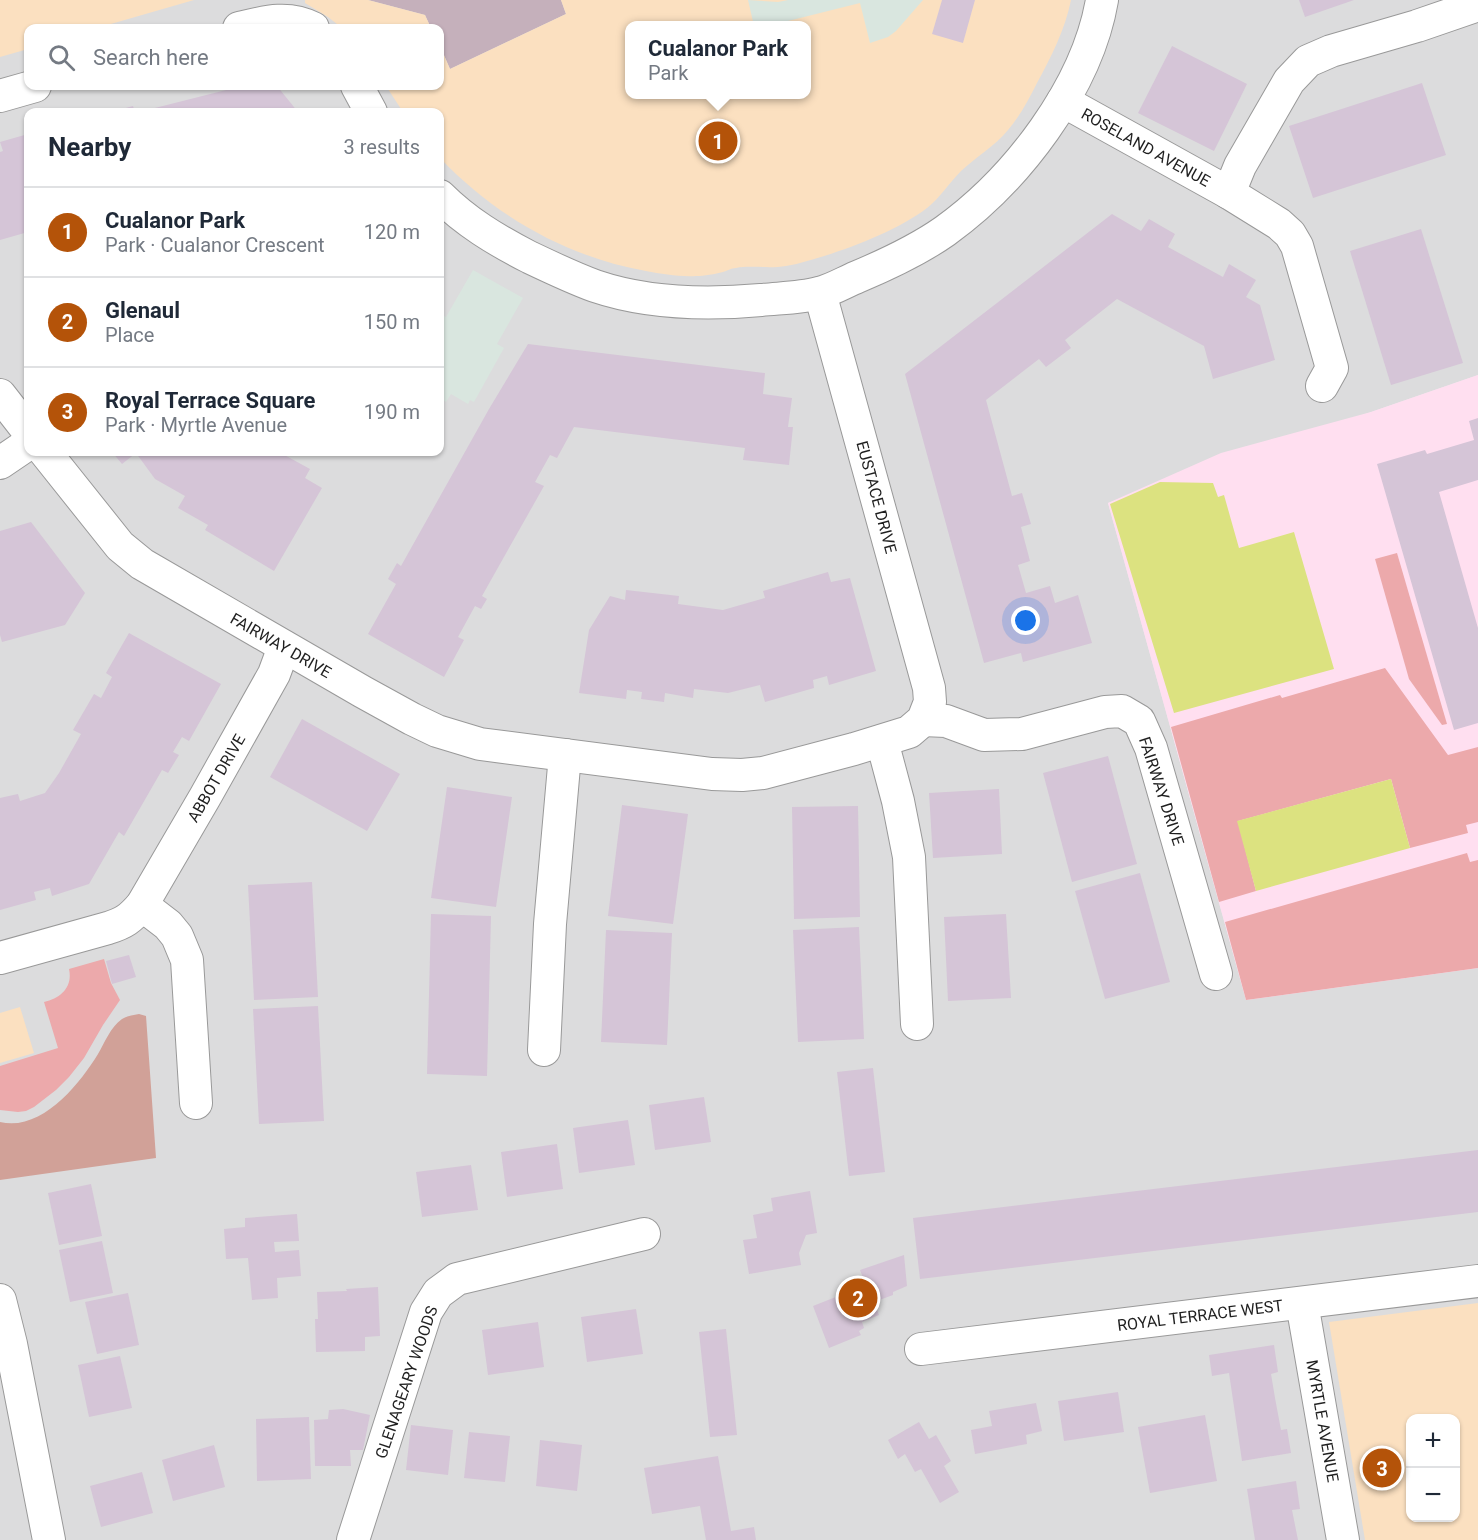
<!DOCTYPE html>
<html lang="en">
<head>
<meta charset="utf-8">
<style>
  body { margin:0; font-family:Roboto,sans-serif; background:#f2f2f3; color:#1f2937 }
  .controls { position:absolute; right:18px; bottom:18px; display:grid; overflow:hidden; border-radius:12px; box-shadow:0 2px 4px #0004 }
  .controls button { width:54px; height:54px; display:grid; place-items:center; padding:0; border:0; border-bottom:2px solid #e0e1e3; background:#fff; color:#1f2937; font:30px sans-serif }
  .you { position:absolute; left:1026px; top:621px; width:21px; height:21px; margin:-15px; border:4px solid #fff; border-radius:50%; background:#1a73e8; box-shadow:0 0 0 9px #1a73e833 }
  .badge { display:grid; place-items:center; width:39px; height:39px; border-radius:50%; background:#b45309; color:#fff; font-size:20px; font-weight:700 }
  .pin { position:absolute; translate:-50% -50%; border:3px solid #fff; box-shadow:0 2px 6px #0006 }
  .popup { position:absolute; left:625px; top:21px; width:186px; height:78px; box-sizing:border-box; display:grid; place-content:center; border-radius:12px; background:#fff; filter:drop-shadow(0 2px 4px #0005); font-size:20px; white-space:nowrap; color:#747a83 }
  .popup b { font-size:22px; color:#1f2937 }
  .popup::after { content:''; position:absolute; left:50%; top:100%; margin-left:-12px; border:12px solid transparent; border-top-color:#fff }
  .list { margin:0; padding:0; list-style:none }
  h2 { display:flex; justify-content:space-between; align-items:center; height:78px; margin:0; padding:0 24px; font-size:26px }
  h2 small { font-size:20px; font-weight:400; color:#747a83 }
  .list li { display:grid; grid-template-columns:39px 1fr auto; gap:18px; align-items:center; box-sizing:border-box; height:90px; padding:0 24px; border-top:2px solid #e0e1e3 }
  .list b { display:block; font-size:22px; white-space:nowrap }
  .list p { margin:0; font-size:20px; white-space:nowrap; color:#747a83 }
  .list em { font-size:20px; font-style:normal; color:#747a83 }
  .icon { flex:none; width:33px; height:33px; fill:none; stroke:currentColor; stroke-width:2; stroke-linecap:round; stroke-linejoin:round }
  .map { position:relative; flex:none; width:1478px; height:1540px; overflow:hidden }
  .search { position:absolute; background:#fff; box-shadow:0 2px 4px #0004; left:24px; top:24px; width:420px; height:66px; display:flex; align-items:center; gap:15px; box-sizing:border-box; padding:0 21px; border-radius:12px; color:#747a83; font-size:22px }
  .panel { position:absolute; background:#fff; box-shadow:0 2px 4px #0004; left:24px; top:108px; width:420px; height:348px; border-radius:12px }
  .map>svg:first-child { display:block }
</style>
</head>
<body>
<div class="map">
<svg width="1478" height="1540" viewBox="0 0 1478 1540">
  <rect width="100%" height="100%" fill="#f0e5ef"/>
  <path fill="#dcdcdd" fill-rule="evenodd" d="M 0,0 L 1478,0 L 1478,375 L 1108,503 L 1246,1000 L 1478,968 L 1478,1540 L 0,1540 ZM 630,26 L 807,26 L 807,94 L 630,94 ZM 28,28 L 440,28 L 440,86 L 28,86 ZM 28,112 L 440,112 L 440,452 L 28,452 ZM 1410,1418 L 1456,1418 L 1456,1518 L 1410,1518 Z"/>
  <path fill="#ffdff0" d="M 1478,375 L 1478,968 L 1246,1000 L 1108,503 L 1221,453 L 1371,412 Z"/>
  <path fill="#c5b0bb" d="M 368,0 L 561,0 L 566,14 L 450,69 L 440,46 L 440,28 L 431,28 L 425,15 Z"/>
  <g fill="#eca9ab">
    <path d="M 1397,553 L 1447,724 L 1442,725 L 1409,679 L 1375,559 Z"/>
    <path d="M 1385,668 L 1448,755 L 1478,747 L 1478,822 L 1466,825 L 1468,833 L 1410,848 L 1391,779 L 1238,821 L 1256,891 L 1219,902 L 1171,727 L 1280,695 L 1282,698 Z"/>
    <path d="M 1467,853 L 1470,862 L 1478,860 L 1478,968 L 1246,1000 L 1225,922 Z"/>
    <path d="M 104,959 L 111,983 L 120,1000 L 103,1025 L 84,1058 L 69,1077 L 56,1090 L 34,1107 L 26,1111 L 18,1112 L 0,1110 L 0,1066 L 58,1048 L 44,1002 C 61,998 73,987 69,969 Z"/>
  </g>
  <path fill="#d1a198" d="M 139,1014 L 146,1016 L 156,1158 L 0,1180 L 0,1122 C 41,1132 79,1085 98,1054 C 105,1042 110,1028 122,1019 C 127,1016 133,1015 139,1014 Z"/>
  <g fill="#fbe0c0" fill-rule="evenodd">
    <path d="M 0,0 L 194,0 L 97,28 L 28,28 L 28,49 L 0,57 Z"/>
    <path d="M 305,0 L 368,0 L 425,15 L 431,28 L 342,28 L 328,17 L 305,3 Z"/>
    <path d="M 561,0 L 1071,0 C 1065,30 1051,57 1037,83 C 1029,99 1020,116 1008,130 C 995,146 976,157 961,171 C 949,183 940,198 927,208 C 897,231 844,251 807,261 C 800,263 793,265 786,266 C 769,269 751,265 736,268 C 731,268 727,271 723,272 C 715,274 704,276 696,276 C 680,277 662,274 646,271 C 567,257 495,216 440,158 L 440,112 L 403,112 L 386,86 L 440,86 L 440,46 L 450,69 L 566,14 ZM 630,26 L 807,26 L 807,94 L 630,94 Z"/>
    <path d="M 20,1007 L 34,1053 L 0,1063 L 0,1013 Z"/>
    <path d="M 1478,1303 L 1478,1540 L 1365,1540 L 1329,1322 ZM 1456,1418 L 1456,1518 L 1410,1518 L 1410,1418 Z"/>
  </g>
  <g fill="#dce280">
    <path d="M 1160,482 L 1213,483 L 1218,497 L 1224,495 L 1239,548 L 1294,532 L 1334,669 L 1174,713 L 1110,504 Z"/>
    <path d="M 1391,779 L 1410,848 L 1256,891 L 1237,821 Z"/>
  </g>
  <g fill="#d9e6df">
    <path d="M 748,0 L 778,2 L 788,0 L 923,0 L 896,31 L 888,37 L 870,43 L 860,3 L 772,25 L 754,26 Z"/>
    <path d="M 473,270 L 523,298 L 497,344 L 504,348 L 474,402 L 470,400 L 468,404 L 451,394 L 446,402 L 440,398 L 440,314 L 446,317 Z"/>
  </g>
  <g fill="#d5c5d7">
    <path d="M 942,0 L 975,0 L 963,43 L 932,34 Z"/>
    <path d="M 1299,0 L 1354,0 L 1305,17 Z"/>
    <path d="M 1172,46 L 1247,84 L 1214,151 L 1138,113 Z"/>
    <path d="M 1422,83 L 1446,155 L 1313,198 L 1289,126 Z"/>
    <path d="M 242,86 L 277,86 L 298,112 L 139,112 Z"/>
    <path d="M 133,106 L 135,112 L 111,112 Z"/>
    <path d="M 28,134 L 28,232 L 0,240 L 0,152 L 3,151 L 0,142 Z"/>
    <path d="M 1112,214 L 1141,231 L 1149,219 L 1175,234 L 1168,247 L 1223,277 L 1229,264 L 1256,280 L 1246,297 L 1260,305 L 1275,360 L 1213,379 L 1204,346 L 1117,299 L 1065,340 L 1071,348 L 1046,367 L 1039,359 L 986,400 L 1012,496 L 1022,493 L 1031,524 L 1021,527 L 1030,561 L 1018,565 L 1026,593 L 1050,586 L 1055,603 L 1078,595 L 1092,643 L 1023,662 L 1021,653 L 984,663 L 905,374 Z"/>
    <path d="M 1421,229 L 1463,363 L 1391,385 L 1350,251 Z"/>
    <path d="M 528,344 L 765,373 L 763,394 L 792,398 L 788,427 L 793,427 L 789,465 L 743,460 L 745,448 L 574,427 L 557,458 L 550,455 L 535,482 L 544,486 L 482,596 L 487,599 L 481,609 L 475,606 L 458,637 L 464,640 L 444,677 L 368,634 L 396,584 L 388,579 L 397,563 L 401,566 L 489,409 Z"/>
    <path d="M 1478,418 L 1478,480 L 1439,492 L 1478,628 L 1478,723 L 1454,730 L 1377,464 L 1425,450 L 1427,454 L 1474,440 L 1469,421 Z"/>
    <path d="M 112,452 L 279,452 L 310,469 L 305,478 L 322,488 L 274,571 L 205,530 L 208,525 L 178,508 L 185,496 L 155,479 L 136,453 L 122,464 Z"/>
    <path d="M 31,522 L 85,593 L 65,625 L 2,642 L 0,635 L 0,531 Z"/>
    <path d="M 828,572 L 831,582 L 850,578 L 876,671 L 829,685 L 827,676 L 813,680 L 814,688 L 765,702 L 760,685 L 728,693 L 694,689 L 693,698 L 665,693 L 664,702 L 641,699 L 642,692 L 627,690 L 626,699 L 579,693 L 589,630 L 610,596 L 625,600 L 626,590 L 679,596 L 678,604 L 723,610 L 765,598 L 763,591 Z"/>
    <path d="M 129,633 L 221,684 L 189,741 L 182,737 L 173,752 L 179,755 L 168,773 L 162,770 L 124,836 L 119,832 L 89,884 L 52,896 L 50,888 L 34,892 L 36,900 L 0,910 L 0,798 L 18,794 L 20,801 L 45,793 L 59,773 L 81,734 L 73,730 L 94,694 L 101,698 L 112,677 L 106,673 Z"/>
    <path d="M 302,719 L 400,774 L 367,831 L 270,777 Z"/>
    <path d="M 1108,756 L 1137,864 L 1072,882 L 1043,773 Z"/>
    <path d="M 447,787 L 512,797 L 496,907 L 431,898 Z"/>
    <path d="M 999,789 L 1002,854 L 933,858 L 929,793 Z"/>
    <path d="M 622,805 L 688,814 L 673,924 L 608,916 Z"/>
    <path d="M 858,806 L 860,917 L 794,919 L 792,807 Z"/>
    <path d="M 1140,873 L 1170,982 L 1105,999 L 1075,891 Z"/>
    <path d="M 312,882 L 318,997 L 254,1000 L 248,885 Z"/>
    <path d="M 431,914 L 491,916 L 487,1076 L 427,1074 Z"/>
    <path d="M 1006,914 L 1011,998 L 948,1001 L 944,917 Z"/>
    <path d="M 859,927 L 864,1039 L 798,1042 L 793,930 Z"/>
    <path d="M 606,930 L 672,933 L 667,1045 L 601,1042 Z"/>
    <path d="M 129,955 L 136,977 L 112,984 L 106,961 Z"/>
    <path d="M 318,1006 L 324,1121 L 259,1124 L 253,1009 Z"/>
    <path d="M 873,1068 L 885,1172 L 849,1176 L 837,1072 Z"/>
    <path d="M 704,1097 L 711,1142 L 655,1150 L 649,1105 Z"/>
    <path d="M 628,1120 L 635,1165 L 579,1173 L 573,1128 Z"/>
    <path d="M 557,1144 L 563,1189 L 507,1197 L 501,1152 Z"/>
    <path d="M 1478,1150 L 1478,1212 L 920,1279 L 913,1218 Z"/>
    <path d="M 471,1165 L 478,1210 L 422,1217 L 416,1172 Z"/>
    <path d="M 91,1184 L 102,1236 L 59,1245 L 48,1193 Z"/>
    <path d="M 810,1191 L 817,1233 L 806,1235 L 799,1253 L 801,1265 L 749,1274 L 743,1240 L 757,1238 L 753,1215 L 773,1211 L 771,1198 Z"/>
    <path d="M 297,1214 L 299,1241 L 274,1242 L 275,1252 L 299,1250 L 301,1276 L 277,1278 L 278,1298 L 252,1300 L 248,1258 L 226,1259 L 224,1229 L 245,1227 L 245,1218 Z"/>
    <path d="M 102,1241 L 113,1293 L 70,1302 L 59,1250 Z"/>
    <path d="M 904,1255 L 907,1286 L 893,1292 L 893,1295 L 874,1302 L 879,1315 L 862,1322 L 864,1328 L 859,1331 L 861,1335 L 829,1348 L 813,1306 L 866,1285 L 860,1270 Z"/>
    <path d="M 378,1287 L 380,1336 L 365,1337 L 365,1351 L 316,1352 L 315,1319 L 318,1319 L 317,1292 L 347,1291 L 346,1289 Z"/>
    <path d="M 128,1293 L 139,1345 L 97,1354 L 85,1302 Z"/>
    <path d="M 636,1309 L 643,1354 L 587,1362 L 581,1317 Z"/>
    <path d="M 538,1322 L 544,1367 L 488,1375 L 482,1330 Z"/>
    <path d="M 726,1329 L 737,1435 L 710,1437 L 699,1332 Z"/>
    <path d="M 1274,1345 L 1278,1372 L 1271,1374 L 1275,1398 L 1281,1430 L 1287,1429 L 1291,1453 L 1242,1461 L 1229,1373 L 1212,1376 L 1209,1355 Z"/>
    <path d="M 120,1356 L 132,1408 L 89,1417 L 78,1365 Z"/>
    <path d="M 1118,1392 L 1124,1432 L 1064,1441 L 1058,1401 Z"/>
    <path d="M 1036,1403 L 1042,1431 L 1026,1435 L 1027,1444 L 975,1454 L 971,1430 L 992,1426 L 989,1411 Z"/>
    <path d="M 343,1409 L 370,1415 L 363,1450 L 350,1450 L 351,1466 L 315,1466 L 314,1420 L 328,1419 L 329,1410 Z"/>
    <path d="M 1205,1415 L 1217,1481 L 1150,1493 L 1138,1427 Z"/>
    <path d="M 309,1417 L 311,1479 L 257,1481 L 256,1419 Z"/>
    <path d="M 919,1422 L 929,1439 L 936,1435 L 951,1461 L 944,1466 L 959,1492 L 940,1503 L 921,1469 L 915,1472 L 905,1454 L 898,1459 L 888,1440 Z"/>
    <path d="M 411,1425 L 453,1430 L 448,1475 L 406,1470 Z"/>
    <path d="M 469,1432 L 510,1436 L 505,1482 L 464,1478 Z"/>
    <path d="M 540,1440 L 582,1445 L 577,1491 L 536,1486 Z"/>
    <path d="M 214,1445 L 225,1487 L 173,1501 L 162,1460 Z"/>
    <path d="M 718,1456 L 731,1531 L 754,1527 L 756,1540 L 706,1540 L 700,1506 L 652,1514 L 644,1468 Z"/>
    <path d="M 142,1472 L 153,1513 L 101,1527 L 90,1486 Z"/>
    <path d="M 1296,1481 L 1300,1509 L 1292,1510 L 1298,1540 L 1255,1540 L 1247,1489 Z"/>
  </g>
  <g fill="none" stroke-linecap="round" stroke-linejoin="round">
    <defs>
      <g id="minor">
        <path d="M 239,28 C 264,22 288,15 313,28"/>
        <path d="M 357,86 L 371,112"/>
        <path d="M 0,96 L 35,86"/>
        <path d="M 1063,101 L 1229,193 L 1240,166 L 1289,81 L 1308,61 L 1331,51 L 1417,26 L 1478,5"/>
        <path d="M 1229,193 L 1279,224 L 1290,234 L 1297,246 L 1332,368 L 1322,386"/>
        <path d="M 440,196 C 466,222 496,240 529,257 C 550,267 573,278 595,286 C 648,304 706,305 761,300 C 780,298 801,298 819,293 C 832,290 845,282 857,277 C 888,264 918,250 945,231 C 1016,180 1087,88 1102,0"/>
        <path d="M 0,395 L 28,431"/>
        <path d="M 45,452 L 120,546 L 142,564 L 363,692 L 412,719 L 437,731 L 480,744 L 712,774 L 742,775 L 763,773 L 854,749 L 909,732 L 923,720 L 930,702 L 929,688 L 820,293"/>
        <path d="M 0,463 L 28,444"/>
        <path d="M 923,720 L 946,721 L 984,735 L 1022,734 L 1105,712 L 1122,711 L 1139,721 L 1151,748 L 1216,974"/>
        <path d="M 882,741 L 898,801 L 909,857 L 917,1024"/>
        <path d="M 142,905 L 168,925 L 177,936 L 187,960 L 196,1103"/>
        <path d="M 0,958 L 108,928 C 124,923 130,919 142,905 L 205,797 L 274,674 L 284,647"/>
        <path d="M 544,1050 L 550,924 L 565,755"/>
        <path d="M 0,1300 L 11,1344 L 49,1540"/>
        <path d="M 1302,1303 L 1343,1540"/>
        <path d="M 921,1349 L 1478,1281"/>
        <path d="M 353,1540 L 426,1312 L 438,1293 L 457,1279 L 644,1234"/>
      </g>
    </defs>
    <use href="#minor" stroke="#999" stroke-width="34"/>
    <use href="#minor" stroke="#fff" stroke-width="32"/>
  </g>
  <g text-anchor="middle" stroke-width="4.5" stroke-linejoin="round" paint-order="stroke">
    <g font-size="16" fill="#1f1f1f" stroke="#fff">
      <text transform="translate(1146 147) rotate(29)" y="6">ROSELAND AVENUE</text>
      <text transform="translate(877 497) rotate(75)" y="6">EUSTACE DRIVE</text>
      <text transform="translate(281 645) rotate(30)" y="6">FAIRWAY DRIVE</text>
      <text transform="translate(216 778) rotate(-60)" y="6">ABBOT DRIVE</text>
      <text transform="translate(1162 791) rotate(72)" y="6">FAIRWAY DRIVE</text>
      <text transform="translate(1200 1315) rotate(-7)" y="6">ROYAL TERRACE WEST</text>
      <text transform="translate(406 1382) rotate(-71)" y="6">GLENAGEARY WOODS</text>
      <text transform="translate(1323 1421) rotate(80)" y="6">MYRTLE AVENUE</text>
    </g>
  </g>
</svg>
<div class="controls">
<button>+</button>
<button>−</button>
</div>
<div class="you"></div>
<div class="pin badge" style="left:718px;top:141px">1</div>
<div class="popup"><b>Cualanor Park</b>Park</div>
<div class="pin badge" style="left:858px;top:1298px">2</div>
<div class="pin badge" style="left:1382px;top:1468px">3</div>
<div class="search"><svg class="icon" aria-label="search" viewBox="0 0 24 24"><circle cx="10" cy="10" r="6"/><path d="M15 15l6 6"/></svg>Search here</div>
<section class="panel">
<h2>Nearby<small>3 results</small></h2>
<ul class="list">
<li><span class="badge">1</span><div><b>Cualanor Park</b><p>Park · Cualanor Crescent</p></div><em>120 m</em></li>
<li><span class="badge">2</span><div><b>Glenaul</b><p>Place</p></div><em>150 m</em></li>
<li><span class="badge">3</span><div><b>Royal Terrace Square</b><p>Park · Myrtle Avenue</p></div><em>190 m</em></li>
</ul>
</section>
</div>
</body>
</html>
